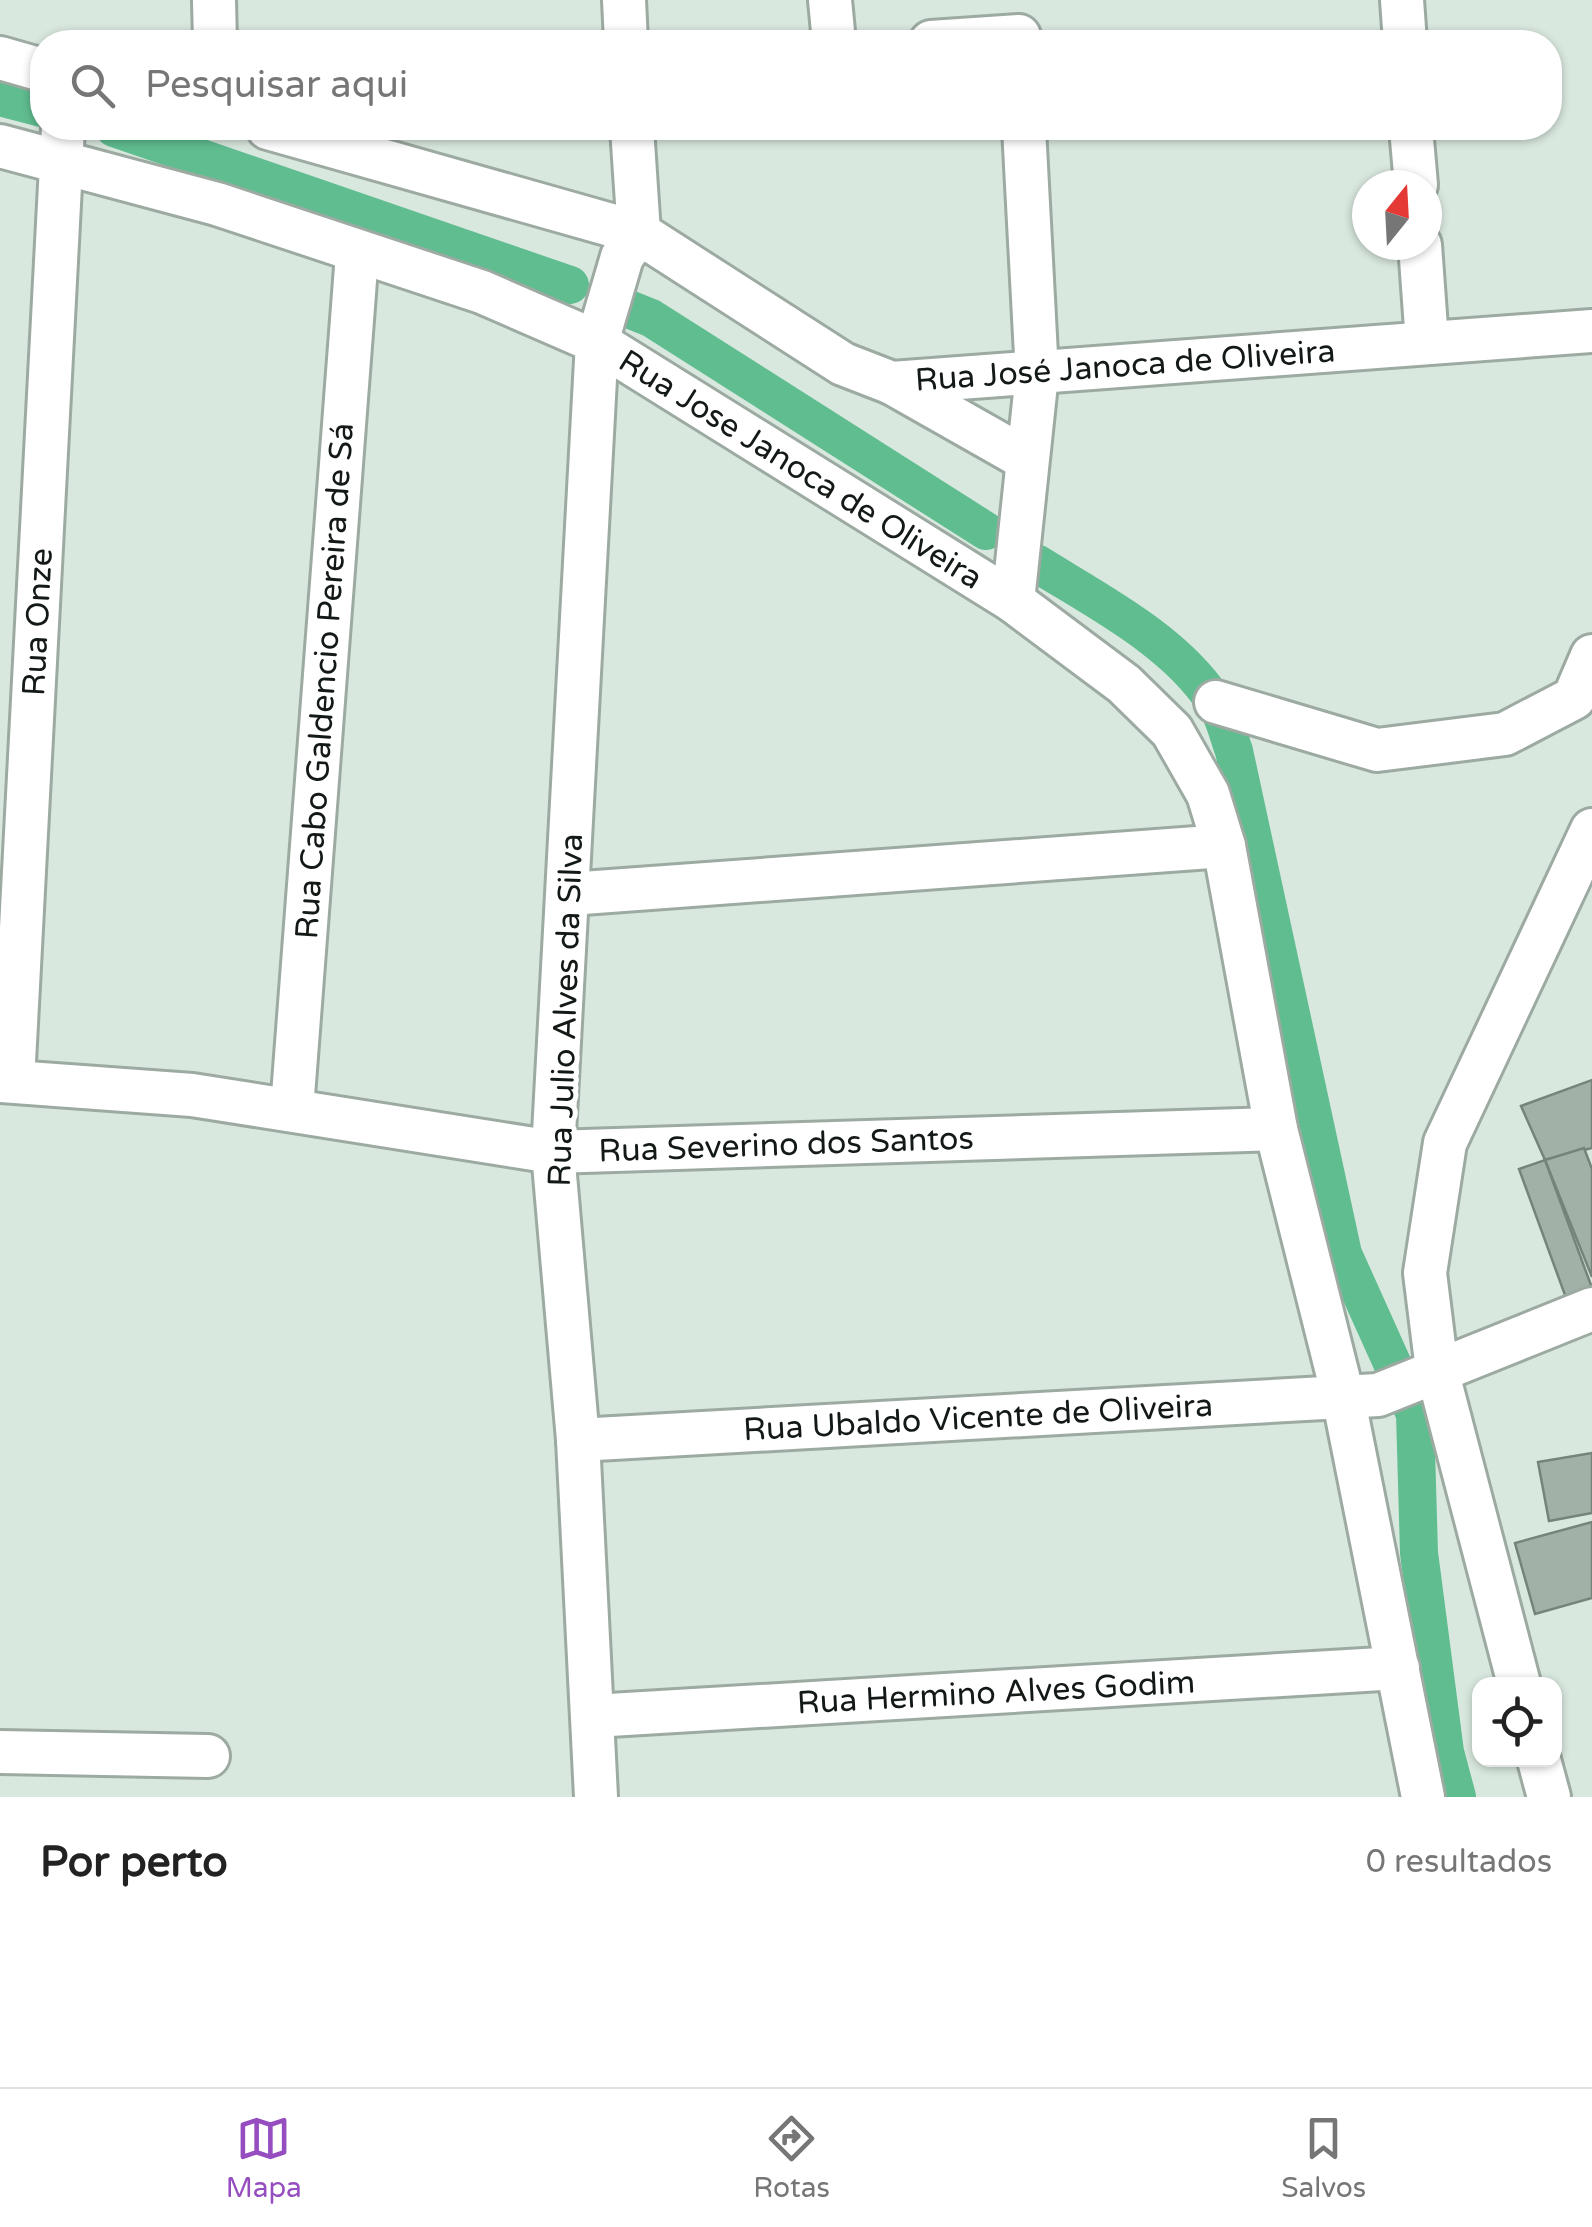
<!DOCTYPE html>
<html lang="pt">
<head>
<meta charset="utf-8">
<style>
  body { margin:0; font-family:"Varela Round",sans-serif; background:#f2f2f2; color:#222 }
  .controls { position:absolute; right:30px; bottom:30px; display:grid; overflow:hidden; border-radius:20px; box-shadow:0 2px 8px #0004 }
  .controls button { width:90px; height:90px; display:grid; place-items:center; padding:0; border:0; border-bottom:2px solid #e0e0e0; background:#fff; color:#222; font:50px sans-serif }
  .compass { position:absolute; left:1352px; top:170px; width:90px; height:90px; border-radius:50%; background:#fff; box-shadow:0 2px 8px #0004; rotate:18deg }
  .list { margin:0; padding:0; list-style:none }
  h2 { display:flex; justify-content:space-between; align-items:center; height:130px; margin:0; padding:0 40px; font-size:42px }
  h2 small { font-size:32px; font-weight:400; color:#767676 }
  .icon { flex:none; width:55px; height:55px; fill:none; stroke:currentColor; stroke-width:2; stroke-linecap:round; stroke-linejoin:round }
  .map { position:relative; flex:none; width:1592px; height:1797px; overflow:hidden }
  .search { position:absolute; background:#fff; box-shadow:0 2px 8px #0004; left:30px; right:30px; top:30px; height:110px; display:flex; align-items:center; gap:25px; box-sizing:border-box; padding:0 35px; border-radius:40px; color:#767676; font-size:38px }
  .sheet { height:290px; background:#fff }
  nav { display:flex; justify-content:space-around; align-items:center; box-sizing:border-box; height:140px; border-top:2px solid #e0e0e0; background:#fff; font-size:28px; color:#767676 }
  nav a { display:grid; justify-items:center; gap:5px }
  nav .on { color:#954dc0 }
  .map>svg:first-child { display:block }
</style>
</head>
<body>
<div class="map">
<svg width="1592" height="1797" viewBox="0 0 1592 1797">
  <rect width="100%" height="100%" fill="#d9e8df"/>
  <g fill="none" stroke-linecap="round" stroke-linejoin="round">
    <g stroke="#60bd90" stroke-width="38">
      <path d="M 0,97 L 42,108"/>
      <path d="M 114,128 L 570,285"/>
      <path d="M 621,306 L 651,318 L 986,531"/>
      <path d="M 1036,563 C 1097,601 1174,640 1214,701 C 1224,715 1228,735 1234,751 L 1343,1254 L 1415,1414 L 1419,1553 L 1445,1752 L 1457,1797"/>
    </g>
  </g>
  <g fill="#a2b1a8" stroke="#75837b" stroke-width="2.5">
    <path d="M 1592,1080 L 1592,1148 L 1545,1160 L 1521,1106 Z"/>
    <path d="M 1584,1148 L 1592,1169 L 1592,1277 L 1545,1160 Z"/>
    <path d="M 1545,1160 L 1592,1288 L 1569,1306 L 1519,1169 Z"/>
    <path d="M 1592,1453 L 1592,1513 L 1549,1521 L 1538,1462 Z"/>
    <path d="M 1592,1522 L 1592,1598 L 1535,1614 L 1515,1543 Z"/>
  </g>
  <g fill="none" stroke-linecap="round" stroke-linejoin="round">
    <defs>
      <g id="minor">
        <path d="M 214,0 L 215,42"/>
        <path d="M 624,0 L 626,42"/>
        <path d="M 830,0 L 834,42"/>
        <path d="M 1402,0 L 1405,42"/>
        <path d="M 931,42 L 1019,36"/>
        <path d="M 0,58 L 42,70"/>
        <path d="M 268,128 L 639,233 L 843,364 L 892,383 L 1592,331"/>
        <path d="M 632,128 L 639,233"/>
        <path d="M 1411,128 L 1416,185"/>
        <path d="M 0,146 L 217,204 L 482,292 L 597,342 L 1013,601 L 1124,684 L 1172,731 L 1208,794 L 1224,846 L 1276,1129 L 1343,1396 L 1423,1797"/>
        <path d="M 1420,245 L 1427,342"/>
        <path d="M 892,383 L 1026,459"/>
        <path d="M 1013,601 L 1037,374 L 1024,128"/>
        <path d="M 1216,702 L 1377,750 L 1505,734 L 1574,698 L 1592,656"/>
        <path d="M 569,894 L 1224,846"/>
        <path d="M 0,1081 L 192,1095 L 553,1152 L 1276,1129"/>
        <path d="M 13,1081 L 63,128"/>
        <path d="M 292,1109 L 357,254"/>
        <path d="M 578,1440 L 1378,1395 L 1592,1309"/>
        <path d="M 1519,1684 L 1437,1370 L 1425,1273 L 1445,1143 L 1592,830"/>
        <path d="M 593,1716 L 1398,1668"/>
        <path d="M 0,1752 L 208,1756"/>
        <path d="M 1539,1760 L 1549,1797"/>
        <path d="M 596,1797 L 578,1440 L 553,1152 L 597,342 L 622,257 L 639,233"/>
      </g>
    </defs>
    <use href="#minor" stroke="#9caaa2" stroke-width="48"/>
    <use href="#minor" stroke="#fff" stroke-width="42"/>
  </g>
  <g text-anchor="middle" stroke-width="10" stroke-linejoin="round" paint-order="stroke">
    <g font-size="32" fill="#131915" stroke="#fff">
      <text transform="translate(1125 365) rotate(-4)" y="11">Rua José Janoca de Oliveira</text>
      <text transform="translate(801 469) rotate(32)" y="11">Rua Jose Janoca de Oliveira</text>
      <text transform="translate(37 622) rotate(-87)" y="11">Rua Onze</text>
      <text transform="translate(324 681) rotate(-86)" y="11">Rua Cabo Galdencio Pereira de Sá</text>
      <text transform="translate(565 1010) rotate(-88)" y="11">Rua Julio Alves da Silva</text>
      <text transform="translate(786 1144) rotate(-2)" y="11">Rua Severino dos Santos</text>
      <text transform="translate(978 1417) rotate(-3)" y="11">Rua Ubaldo Vicente de Oliveira</text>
      <text transform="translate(996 1692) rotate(-3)" y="11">Rua Hermino Alves Godim</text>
    </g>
  </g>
</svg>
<div class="controls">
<button><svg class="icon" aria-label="locate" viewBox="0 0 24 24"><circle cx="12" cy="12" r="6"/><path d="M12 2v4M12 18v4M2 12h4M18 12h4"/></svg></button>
</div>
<svg class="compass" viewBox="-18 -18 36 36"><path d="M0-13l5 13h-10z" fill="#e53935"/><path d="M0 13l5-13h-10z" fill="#767676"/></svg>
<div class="search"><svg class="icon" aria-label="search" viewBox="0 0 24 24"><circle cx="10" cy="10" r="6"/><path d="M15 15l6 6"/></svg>Pesquisar aqui</div>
</div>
<section class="sheet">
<h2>Por perto<small>0 resultados</small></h2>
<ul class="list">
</ul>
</section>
<nav>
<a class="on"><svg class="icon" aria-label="map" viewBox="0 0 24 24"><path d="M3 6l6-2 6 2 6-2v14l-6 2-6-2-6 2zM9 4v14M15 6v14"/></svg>Mapa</a>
<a><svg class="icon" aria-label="directions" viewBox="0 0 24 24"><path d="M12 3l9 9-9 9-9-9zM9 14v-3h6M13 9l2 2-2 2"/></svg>Rotas</a>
<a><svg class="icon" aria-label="saved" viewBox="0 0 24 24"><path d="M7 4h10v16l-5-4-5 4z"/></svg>Salvos</a>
</nav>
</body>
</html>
